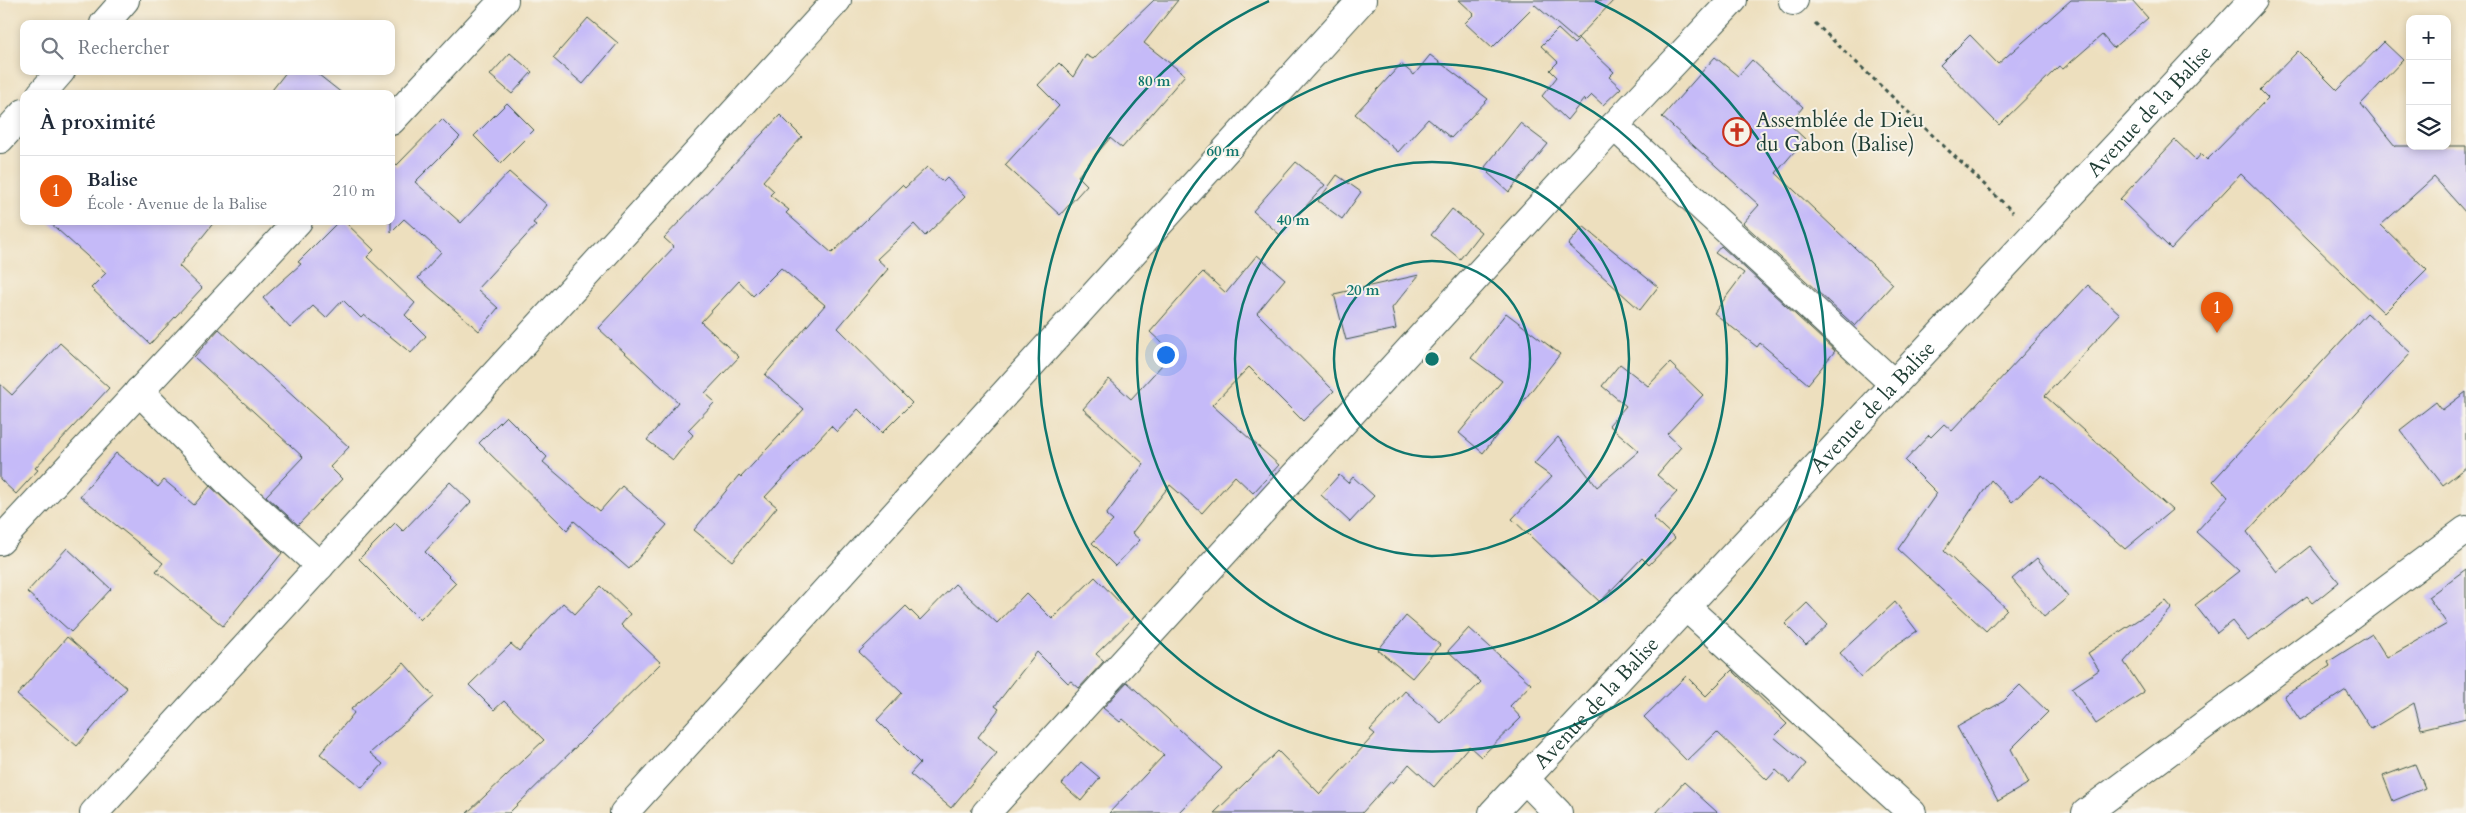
<!DOCTYPE html>
<html lang="fr">
<head>
<meta charset="utf-8">
<style>
  body { margin:0; font-family:Cardo,serif; background:#f6f6f7; color:#1f2937 }
  .controls { position:absolute; right:15px; top:15px; display:grid; overflow:hidden; border-radius:10px; box-shadow:0 2px 8px #0003 }
  .controls button { width:45px; height:45px; display:grid; place-items:center; padding:0; border:0; border-bottom:1px solid #e0e1e3; background:#fff; color:#1f2937; font:25px sans-serif }
  .you { position:absolute; left:1165px; top:354px; width:18px; height:18px; margin:-12px; border:4px solid #fff; border-radius:50%; background:#1a73e8; box-shadow:0 0 0 8px #1a73e833 }
  .badge { display:grid; place-items:center; width:32px; height:32px; border-radius:50%; background:#ea580c; color:#fff; font-size:16px; font-weight:700 }
  .pin { position:absolute; translate:-50% -41px; filter:drop-shadow(0 1px 2px #0008) }
  .pin::after { content:''; position:absolute; top:26px; width:18px; height:15px; background:inherit; clip-path:polygon(0 0,100% 0,50% 100%) }
  .list { margin:0; padding:0; list-style:none }
  h2 { display:flex; justify-content:space-between; align-items:center; height:65px; margin:0; padding:0 20px; font-size:21px }
  h2 small { font-size:16px; font-weight:400; color:#747a83 }
  .list li { display:grid; grid-template-columns:32px 1fr auto; gap:15px; align-items:center; box-sizing:border-box; height:70px; padding:0 20px; border-top:1px solid #e0e1e3 }
  .list b { display:block; font-size:19px; white-space:nowrap }
  .list p { margin:0; font-size:16px; white-space:nowrap; color:#747a83 }
  .list em { font-size:16px; font-style:normal; color:#747a83 }
  .icon { flex:none; width:28px; height:28px; fill:none; stroke:currentColor; stroke-width:2; stroke-linecap:round; stroke-linejoin:round }
  .map { position:relative; flex:none; width:2466px; height:813px; overflow:hidden }
  .search { position:absolute; background:#fff; box-shadow:0 2px 8px #0003; left:20px; top:20px; width:375px; height:55px; display:flex; align-items:center; gap:12px; box-sizing:border-box; padding:0 18px; border-radius:10px; color:#747a83; font-size:19px }
  .panel { position:absolute; background:#fff; box-shadow:0 2px 8px #0003; left:20px; top:90px; width:375px; height:135px; border-radius:10px }
  .map>svg:first-child { display:block }
</style>
</head>
<body>
<div class="map">
<svg width="2466" height="813" viewBox="0 0 2466 813">
  <rect width="100%" height="100%" fill="#f7f3e8"/>
  <filter id="ink" filterUnits="userSpaceOnUse"><feTurbulence type="fractalNoise" baseFrequency=".02" numOctaves="2"/><feDisplacementMap in="SourceGraphic" scale="10" xChannelSelector="R" yChannelSelector="G"/><feConvolveMatrix kernelMatrix="1 2 1 2 8 2 1 2 1" color-interpolation-filters="sRGB"/></filter>
  <filter id="wash" filterUnits="userSpaceOnUse"><feTurbulence type="fractalNoise" baseFrequency=".0096" numOctaves="4" result="noise"/><feDisplacementMap in="SourceGraphic" scale="20" xChannelSelector="R" yChannelSelector="G"/><feGaussianBlur stdDeviation="1.12" result="paint"/><feColorMatrix in="noise" values="0 0 0 0 0 0 0 0 0 0 0 0 0 0 0 0 0 1.4 0 .05"/><feComposite in="paint" operator="in"/></filter>
  <g filter="url(#wash)">
    <rect width="100%" height="100%" fill="#eddfbe"/>
    <g id="blocks">
      <g fill="#c5baf8">
        <path d="M 1154,0 L 1178,0 L 1144,43 L 1185,75 L 1122,148 L 1110,138 L 1078,176 L 1087,185 L 1060,215 L 1005,165 L 1059,106 L 1038,85 L 1059,63 L 1073,77 L 1086,55 L 1093,59 Z"/>
        <path d="M 1459,0 L 1614,0 L 1576,40 L 1535,5 L 1492,48 L 1465,23 L 1474,14 Z"/>
        <path d="M 2071,0 L 2132,0 L 2148,18 L 2113,48 L 2102,35 L 2063,69 L 2059,66 L 1999,125 L 1940,65 L 1970,35 L 1998,64 Z"/>
        <path d="M 588,18 L 618,43 L 583,84 L 553,58 Z"/>
        <path d="M 1558,29 L 1574,44 L 1579,39 L 1614,72 L 1609,77 L 1621,88 L 1603,105 L 1592,95 L 1586,101 L 1584,99 L 1567,120 L 1542,96 L 1557,77 L 1550,70 L 1558,62 L 1541,46 Z"/>
        <path d="M 2384,42 L 2403,60 L 2361,104 L 2395,146 L 2466,146 L 2466,213 L 2434,177 L 2381,225 L 2427,270 L 2384,313 L 2241,174 L 2171,249 L 2120,199 L 2175,140 L 2196,160 L 2201,154 L 2207,160 L 2268,98 L 2260,90 L 2298,51 L 2337,90 Z"/>
        <path d="M 510,53 L 532,72 L 512,94 L 490,75 Z"/>
        <path d="M 1430,55 L 1488,99 L 1451,138 L 1428,119 L 1398,152 L 1355,114 L 1401,64 L 1414,75 Z"/>
        <path d="M 1715,57 L 1738,76 L 1752,60 L 1803,107 L 1789,124 L 1805,139 L 1776,173 L 1893,284 L 1855,326 L 1743,223 L 1759,205 L 1662,117 Z"/>
        <path d="M 287,71 L 314,71 L 343,94 L 269,94 Z"/>
        <path d="M 507,103 L 534,130 L 501,163 L 474,136 Z"/>
        <path d="M 780,115 L 802,137 L 763,181 L 774,191 L 770,195 L 789,210 L 786,213 L 832,253 L 902,185 L 905,188 L 927,167 L 943,182 L 947,178 L 965,197 L 925,236 L 914,224 L 877,259 L 888,269 L 838,328 L 912,403 L 882,433 L 858,409 L 837,432 L 831,426 L 765,497 L 777,507 L 732,561 L 694,530 L 739,475 L 741,477 L 804,409 L 765,375 L 825,305 L 781,268 L 753,296 L 739,281 L 701,322 L 739,357 L 705,393 L 715,402 L 688,430 L 693,435 L 673,460 L 647,440 L 678,402 L 598,328 L 674,247 L 664,238 Z"/>
        <path d="M 442,119 L 460,137 L 415,182 L 461,223 L 509,172 L 547,205 L 533,223 L 536,225 L 477,289 L 498,308 L 479,331 L 418,278 L 441,252 L 404,219 L 391,232 L 391,160 L 397,165 Z"/>
        <path d="M 1520,123 L 1548,144 L 1509,192 L 1488,173 L 1490,171 L 1485,167 Z"/>
        <path d="M 1296,162 L 1325,185 L 1280,235 L 1253,211 Z"/>
        <path d="M 1337,175 L 1361,192 L 1342,219 L 1318,201 Z"/>
        <path d="M 1452,209 L 1481,232 L 1460,259 L 1431,235 Z"/>
        <path d="M 48,221 L 215,221 L 179,266 L 202,288 L 150,344 L 91,288 L 106,273 Z"/>
        <path d="M 339,221 L 344,221 L 374,250 L 367,257 L 415,303 L 405,315 L 426,336 L 411,353 L 364,315 L 361,318 L 343,300 L 326,318 L 313,306 L 290,328 L 263,298 L 301,264 L 298,262 Z"/>
        <path d="M 1583,226 L 1658,287 L 1640,310 L 1568,245 Z"/>
        <path d="M 1721,246 L 1835,351 L 1808,384 L 1760,343 L 1757,347 L 1714,313 L 1744,273 L 1715,253 Z"/>
        <path d="M 1257,255 L 1285,279 L 1257,313 L 1334,391 L 1303,421 L 1249,367 L 1212,405 L 1279,465 L 1253,493 L 1235,476 L 1202,513 L 1170,485 L 1132,533 L 1140,540 L 1115,566 L 1092,543 L 1113,521 L 1106,515 L 1144,464 L 1083,409 L 1109,379 L 1131,399 L 1173,353 L 1150,332 L 1197,278 L 1203,272 L 1226,293 Z"/>
        <path d="M 1419,275 L 1392,308 L 1396,329 L 1346,340 L 1334,294 Z"/>
        <path d="M 2088,285 L 2120,314 L 2045,396 L 2172,510 L 2125,549 L 2042,475 L 2012,502 L 1991,480 L 1944,551 L 2007,609 L 1986,631 L 1898,549 L 1937,493 L 1905,461 L 1929,435 L 1931,437 L 1944,424 L 1952,431 Z"/>
        <path d="M 1506,313 L 1560,354 L 1483,453 L 1459,433 L 1502,381 L 1471,358 Z"/>
        <path d="M 2367,313 L 2411,353 L 2247,532 L 2277,572 L 2310,546 L 2339,582 L 2313,603 L 2307,596 L 2248,641 L 2232,621 L 2217,633 L 2195,605 L 2239,571 L 2196,532 L 2228,497 L 2213,481 Z"/>
        <path d="M 219,329 L 349,447 L 330,467 L 342,479 L 298,525 L 266,496 L 303,457 L 194,357 Z"/>
        <path d="M 60,343 L 109,388 L 35,468 L 38,470 L 16,494 L 0,479 L 0,384 L 12,395 Z"/>
        <path d="M 1670,363 L 1703,395 L 1667,434 L 1681,447 L 1657,475 L 1677,492 L 1653,518 L 1675,538 L 1649,565 L 1642,558 L 1600,602 L 1512,519 L 1552,477 L 1534,464 L 1558,437 L 1597,487 L 1639,451 L 1609,425 L 1626,406 L 1602,386 L 1620,364 L 1648,386 Z"/>
        <path d="M 2466,392 L 2466,467 L 2443,485 L 2400,430 L 2436,402 L 2442,410 Z"/>
        <path d="M 506,416 L 547,457 L 543,462 L 600,511 L 622,486 L 667,525 L 629,569 L 574,521 L 567,530 L 479,443 Z"/>
        <path d="M 116,453 L 158,487 L 164,480 L 194,505 L 210,486 L 282,553 L 223,626 L 156,571 L 163,563 L 80,496 Z"/>
        <path d="M 1339,475 L 1348,483 L 1353,477 L 1374,496 L 1350,522 L 1321,495 Z"/>
        <path d="M 450,482 L 471,502 L 425,552 L 456,583 L 420,620 L 359,559 L 395,523 L 403,531 Z"/>
        <path d="M 67,548 L 111,589 L 71,632 L 27,592 Z"/>
        <path d="M 2037,558 L 2068,597 L 2044,617 L 2012,579 Z"/>
        <path d="M 2466,569 L 2466,718 L 2421,729 L 2414,703 L 2371,729 L 2346,690 L 2300,720 L 2284,696 L 2330,666 L 2328,662 L 2372,634 L 2387,658 L 2447,624 L 2428,597 Z"/>
        <path d="M 1095,577 L 1134,617 L 1096,654 L 1104,661 L 1079,688 L 1071,681 L 1068,683 L 1037,652 L 995,706 L 999,709 L 978,737 L 997,753 L 951,808 L 910,774 L 920,763 L 877,720 L 902,693 L 859,652 L 906,606 L 920,620 L 955,584 L 997,623 L 1026,593 L 1052,619 Z"/>
        <path d="M 601,586 L 630,614 L 621,625 L 661,663 L 509,813 L 467,813 L 544,740 L 504,701 L 494,710 L 469,685 L 511,644 L 519,651 L 563,603 L 575,614 Z"/>
        <path d="M 2166,601 L 2172,608 L 2124,662 L 2144,692 L 2096,724 L 2072,688 L 2099,670 L 2088,653 Z"/>
        <path d="M 1895,602 L 1917,631 L 1892,648 L 1861,677 L 1840,653 Z"/>
        <path d="M 1807,603 L 1828,625 L 1806,645 L 1785,624 Z"/>
        <path d="M 1406,616 L 1440,645 L 1412,678 L 1378,650 Z"/>
        <path d="M 1469,628 L 1531,684 L 1510,706 L 1521,718 L 1481,757 L 1469,746 L 1434,787 L 1409,764 L 1393,783 L 1391,781 L 1362,813 L 1214,813 L 1278,751 L 1320,794 L 1375,734 L 1370,730 L 1405,691 L 1441,723 L 1481,682 L 1448,651 Z"/>
        <path d="M 67,637 L 127,688 L 77,746 L 17,695 Z"/>
        <path d="M 404,663 L 434,697 L 370,753 L 383,764 L 362,788 L 320,754 L 354,713 L 351,709 Z"/>
        <path d="M 1732,670 L 1787,724 L 1774,737 L 1806,764 L 1790,783 L 1776,770 L 1767,780 L 1717,732 L 1687,761 L 1644,717 L 1686,676 L 1706,696 Z"/>
        <path d="M 1127,682 L 1222,768 L 1178,813 L 1109,813 L 1164,755 L 1123,719 L 1120,722 L 1103,708 Z"/>
        <path d="M 2020,685 L 2048,712 L 2011,749 L 2029,783 L 1998,801 L 1957,727 L 2004,701 Z"/>
        <path d="M 1081,762 L 1100,778 L 1081,801 L 1062,784 Z"/>
        <path d="M 2415,764 L 2425,788 L 2393,801 L 2383,776 Z"/>
        <path d="M 1684,782 L 1718,813 L 1656,813 Z"/>
      </g>
    </g>
  </g>
  <g filter="url(#ink)">
    <use href="#blocks" fill-opacity="0" stroke="#3e5549" stroke-width="1"/>
    <g fill="none" stroke-linecap="round" stroke-linejoin="round">
      <defs>
        <g id="street">
          <path d="M 1793,1 L 1794,0"/>
          <path d="M 104,24 L 125,0"/>
          <path d="M 41,94 L 61,71"/>
          <path d="M 391,121 L 504,0"/>
          <path d="M 1614,126 L 1894,384"/>
          <path d="M 0,139 L 24,113"/>
          <path d="M 139,391 L 233,487 L 320,566"/>
          <path d="M 0,541 L 298,221"/>
          <path d="M 1686,607 L 1912,813"/>
          <path d="M 1525,779 L 1558,813"/>
          <path d="M 94,813 L 837,0"/>
          <path d="M 624,813 L 1362,0"/>
          <path d="M 986,813 L 1614,126 L 1733,0"/>
          <path d="M 2086,813 L 2466,530"/>
        </g>
        <g id="secondary">
          <path id="s1" d="M 1493,813 L 2253,0"/>
        </g>
      </defs>
      <use href="#street" stroke="#3e5549" stroke-width="30"/>
      <use href="#secondary" stroke="#3e5549" stroke-width="30"/>
      <path stroke="#3e5549" stroke-width="3" stroke-dasharray="4 4" stroke-linecap="butt" d="M 1815,23 L 2013,212"/>
      <use href="#street" stroke="#fff" stroke-width="28"/>
      <use href="#secondary" stroke="#fff" stroke-width="28"/>
    </g>
  </g>
  <g fill="none" stroke="#0f766e" stroke-width="2.5">
    <circle cx="1432" cy="359" r="98"/>
    <circle cx="1432" cy="359" r="197"/>
    <circle cx="1432" cy="359" r="295"/>
    <path d="M1595 1A393 393 0 1 1 1269 1"/>
  </g>
  <defs>
    <symbol id="church-ring" viewBox="-11 -11 22 22"><circle r="9.5" fill="#f7f3e8" stroke="#c8321e" stroke-width="1.5"/><path d="M-1.2-6h2.4v3.5h3.3v2.4h-3.3V6h-2.4V-.1h-3.3v-2.4h3.3Z" fill="#c8321e"/></symbol>
  </defs>
  <g fill-rule="evenodd">
    <use href="#church-ring" x="1721" y="116" width="32" height="32"/>
  </g>
  <g text-anchor="middle" stroke-width="4" stroke-linejoin="round" paint-order="stroke">
    <g font-size="21" fill="#1f3d34" stroke="#f7f3e8">
      <text dy="7" stroke="none"><textPath href="#s1" startOffset="961">Avenue de la Balise</textPath></text>
      <text dy="7" stroke="none"><textPath href="#s1" startOffset="556">Avenue de la Balise</textPath></text>
      <text dy="7" stroke="none"><textPath href="#s1" startOffset="151">Avenue de la Balise</textPath></text>
    </g>
    <g font-size="21" fill="#1f3d34" stroke="#f7f3e8" text-anchor="start">
      <text x="1756" y="127">Assemblée de Dieu<tspan x="1756" dy="24">du Gabon (Balise)</tspan></text>
    </g>
  </g>
  <circle cx="1432" cy="359" r="8" fill="#0f766e" stroke="#f7f3e8" stroke-width="2.5"/>
  <g font-size="15" text-anchor="middle" font-weight="bold" fill="#0f766e" stroke="#f7f3e8" stroke-width="4" stroke-linejoin="round" paint-order="stroke">
    <text x="1154" y="86">80 m</text>
    <text x="1223" y="156">60 m</text>
    <text x="1293" y="225">40 m</text>
    <text x="1363" y="295">20 m</text>
  </g>
</svg>
<div class="controls">
<button>+</button>
<button>−</button>
<button><svg class="icon" aria-label="layers" viewBox="0 0 24 24"><path d="M12 4l9 5-9 5-9-5zM3 14l9 5 9-5"/></svg></button>
</div>
<div class="you"></div>
<div class="pin badge" style="left:2217px;top:333px">1</div>
<div class="search"><svg class="icon" aria-label="search" viewBox="0 0 24 24"><circle cx="10" cy="10" r="6"/><path d="M15 15l6 6"/></svg>Rechercher</div>
<section class="panel">
<h2>À proximité<small></small></h2>
<ul class="list">
<li><span class="badge">1</span><div><b>Balise</b><p>École · Avenue de la Balise</p></div><em>210 m</em></li>
</ul>
</section>
</div>
</body>
</html>
